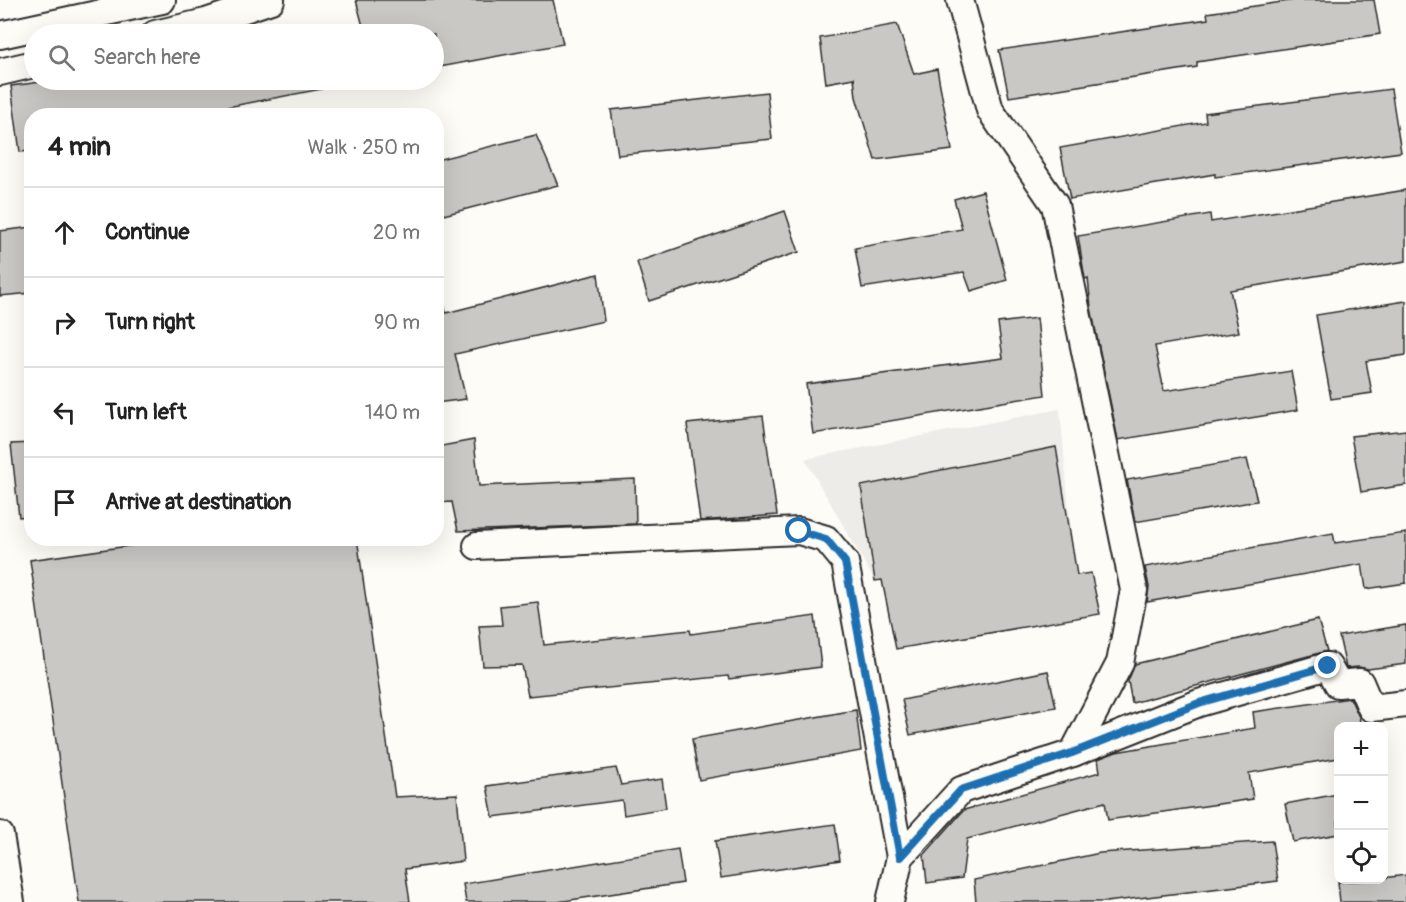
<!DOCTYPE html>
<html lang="en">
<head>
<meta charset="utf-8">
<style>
  body { margin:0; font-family:Pangolin,sans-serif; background:#f2f2f2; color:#222 }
  .controls { position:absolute; right:18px; bottom:18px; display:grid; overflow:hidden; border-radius:12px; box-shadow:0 6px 24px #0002 }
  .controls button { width:54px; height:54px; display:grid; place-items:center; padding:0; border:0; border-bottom:2px solid #e0e0e0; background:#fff; color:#222; font:30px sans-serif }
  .stop { position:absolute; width:18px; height:18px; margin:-14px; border:4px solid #1f6fb2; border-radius:50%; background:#fff }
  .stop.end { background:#1f6fb2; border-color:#fff; box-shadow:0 2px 6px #0008 }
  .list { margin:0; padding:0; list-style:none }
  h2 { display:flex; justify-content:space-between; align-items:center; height:78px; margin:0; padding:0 24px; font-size:26px }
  h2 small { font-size:20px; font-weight:400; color:#767676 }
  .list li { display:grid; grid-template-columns:39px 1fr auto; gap:18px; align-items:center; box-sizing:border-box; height:90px; padding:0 24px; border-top:2px solid #e0e0e0 }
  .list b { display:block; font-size:22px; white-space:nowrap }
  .list em { font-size:20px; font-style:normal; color:#767676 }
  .icon { flex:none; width:33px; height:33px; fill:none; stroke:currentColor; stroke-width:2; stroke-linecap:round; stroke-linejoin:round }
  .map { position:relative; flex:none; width:1406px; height:902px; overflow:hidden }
  .search { position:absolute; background:#fff; box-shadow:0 6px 24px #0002; left:24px; top:24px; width:420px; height:66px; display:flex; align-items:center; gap:15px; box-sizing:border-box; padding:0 21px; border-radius:33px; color:#767676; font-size:22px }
  .panel { position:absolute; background:#fff; box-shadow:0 6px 24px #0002; left:24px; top:108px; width:420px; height:438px; border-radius:24px }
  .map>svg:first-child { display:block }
</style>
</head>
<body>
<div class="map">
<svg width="1406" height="902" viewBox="0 0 1406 902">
  <rect width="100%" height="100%" fill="#fdfcf7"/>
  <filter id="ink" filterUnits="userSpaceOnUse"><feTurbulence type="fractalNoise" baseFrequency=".0167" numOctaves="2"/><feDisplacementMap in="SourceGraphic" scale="12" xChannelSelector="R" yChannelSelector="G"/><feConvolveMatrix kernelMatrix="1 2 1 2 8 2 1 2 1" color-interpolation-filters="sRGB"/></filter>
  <g filter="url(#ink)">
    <path fill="#edece8" d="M 1060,409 L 1072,544 L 875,581 L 805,459 Z"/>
    <g fill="#c9c8c4" stroke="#2b2b2b" stroke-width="1.5">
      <path d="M 356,0 L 553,0 L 563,44 L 434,68 L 434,34 L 365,34 Z"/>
      <path d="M 1296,0 L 1374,0 L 1380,34 L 1197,62 L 1197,67 L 1009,97 L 999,50 L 1208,19 L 1207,13 Z"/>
      <path d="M 897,24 L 914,74 L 937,69 L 952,150 L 875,160 L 856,97 L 854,78 L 826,83 L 820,38 Z"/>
      <path d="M 56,80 L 321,80 L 322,89 L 179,116 L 32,116 L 32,151 L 20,152 L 11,86 Z"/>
      <path d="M 1391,89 L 1401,152 L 1215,177 L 1215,174 L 1070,199 L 1060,148 L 1206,122 L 1205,113 Z"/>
      <path d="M 767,92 L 772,139 L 618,155 L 611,110 Z"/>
      <path d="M 536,135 L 558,185 L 436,217 L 436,160 Z"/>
      <path d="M 1406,190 L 1406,261 L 1230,290 L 1239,332 L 1155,346 L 1164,391 L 1291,371 L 1298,410 L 1118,440 L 1091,308 L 1088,278 L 1085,279 L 1078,236 L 1210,214 L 1211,222 Z"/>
      <path d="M 983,191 L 1007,280 L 971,291 L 964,272 L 862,288 L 855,248 L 962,229 L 954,199 Z"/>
      <path d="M 785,211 L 799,252 L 649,301 L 637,262 Z"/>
      <path d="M 32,227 L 32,293 L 0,296 L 0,231 Z"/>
      <path d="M 598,274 L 604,321 L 455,354 L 466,399 L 436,403 L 436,304 L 444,303 L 446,313 Z"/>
      <path d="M 1406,301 L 1406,355 L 1366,361 L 1372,393 L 1331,399 L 1316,315 Z"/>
      <path d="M 1037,318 L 1045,395 L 813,434 L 806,384 L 1003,358 L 998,323 Z"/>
      <path d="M 763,416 L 777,515 L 700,521 L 687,424 Z"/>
      <path d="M 1406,430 L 1406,485 L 1361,492 L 1351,436 Z"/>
      <path d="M 474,440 L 479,486 L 635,479 L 636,524 L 458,531 L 452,502 L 436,503 L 436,447 Z"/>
      <path d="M 32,443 L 32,516 L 19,517 L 11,444 Z"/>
      <path d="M 1056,447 L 1077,575 L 1091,573 L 1100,614 L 896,649 L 882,580 L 875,581 L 861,486 Z"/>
      <path d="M 1247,459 L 1257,501 L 1135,522 L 1127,480 Z"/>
      <path d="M 1333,533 L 1335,543 L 1406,533 L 1406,583 L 1366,589 L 1362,564 L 1147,602 L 1149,587 L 1145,567 Z"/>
      <path d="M 185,538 L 357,538 L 395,797 L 457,794 L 463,861 L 405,869 L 410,902 L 79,902 L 30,560 Z"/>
      <path d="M 538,602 L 544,645 L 690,630 L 691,634 L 815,616 L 821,667 L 729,679 L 728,676 L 528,696 L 522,665 L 483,666 L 479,626 L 502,625 L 500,606 Z"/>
      <path d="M 1318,620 L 1327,651 L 1132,703 L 1128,681 L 1135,664 Z"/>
      <path d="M 1406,625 L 1406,664 L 1368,669 L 1359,667 L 1346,668 L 1339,636 Z"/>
      <path d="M 1048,671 L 1056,707 L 910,735 L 902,700 Z"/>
      <path d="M 1350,698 L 1359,717 L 1361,726 L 1338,726 L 1338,758 L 1249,773 L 1253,799 L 1108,820 L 1105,802 L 967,839 L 962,878 L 927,883 L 924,855 L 964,810 L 1100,772 L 1098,759 L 1116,752 L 1255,728 L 1253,712 Z"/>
      <path d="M 856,710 L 861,751 L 699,780 L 692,739 Z"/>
      <path d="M 616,768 L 621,785 L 662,779 L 666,808 L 624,815 L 622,800 L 493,817 L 487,786 Z"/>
      <path d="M 1338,794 L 1338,834 L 1293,842 L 1285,804 Z"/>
      <path d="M 835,824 L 840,860 L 721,878 L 715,841 Z"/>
      <path d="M 1272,841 L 1278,881 L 1106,902 L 976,902 L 974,880 L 1100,853 Z"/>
      <path d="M 678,849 L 683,883 L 557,902 L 466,902 L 463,884 Z"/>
      <path d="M 1406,875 L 1406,902 L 1340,902 L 1338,882 L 1383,879 L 1383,878 Z"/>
    </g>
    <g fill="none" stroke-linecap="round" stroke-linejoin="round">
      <defs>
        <g id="minor">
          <path d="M 155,34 L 206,22 L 271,0"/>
          <path d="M 0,35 L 162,0"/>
          <path d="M 0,72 L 34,64"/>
          <path d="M 477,546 L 799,531 L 826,539 L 845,562 L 900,857"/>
          <path d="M 1073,753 L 1199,703 L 1328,666 L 1338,684 L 1360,682 L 1371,708 L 1406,704"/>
          <path d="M 0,835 L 11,902"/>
          <path d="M 890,902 L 900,857 L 961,790 L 1073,753 L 1120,663 L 1134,590 L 1055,205 L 990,110 L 960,0"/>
        </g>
      </defs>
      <use href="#minor" stroke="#2b2b2b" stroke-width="30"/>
      <use href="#minor" stroke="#fdfcf7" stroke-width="26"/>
    </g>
  </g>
  <g fill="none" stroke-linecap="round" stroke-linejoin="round" filter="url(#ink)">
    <path stroke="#1f6fb2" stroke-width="8" d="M 799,531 L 826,539 L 845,562 L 900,857 L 961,790 L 1072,753 L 1199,703 L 1328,666"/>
  </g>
</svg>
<div class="controls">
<button>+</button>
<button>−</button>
<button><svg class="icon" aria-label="locate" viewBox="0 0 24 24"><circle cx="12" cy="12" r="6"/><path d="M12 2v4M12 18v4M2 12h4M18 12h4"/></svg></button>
</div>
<div class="stop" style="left:799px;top:531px"></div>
<div class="stop end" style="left:1328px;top:666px"></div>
<div class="search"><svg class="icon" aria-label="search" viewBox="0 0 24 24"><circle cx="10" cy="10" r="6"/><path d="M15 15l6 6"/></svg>Search here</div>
<section class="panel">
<h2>4 min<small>Walk · 250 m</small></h2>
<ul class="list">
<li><svg class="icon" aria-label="ahead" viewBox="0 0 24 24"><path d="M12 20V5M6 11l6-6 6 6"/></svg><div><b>Continue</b></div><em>20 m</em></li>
<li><svg class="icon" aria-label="right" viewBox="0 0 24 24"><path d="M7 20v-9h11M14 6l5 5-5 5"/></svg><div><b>Turn right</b></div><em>90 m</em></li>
<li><svg class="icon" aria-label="left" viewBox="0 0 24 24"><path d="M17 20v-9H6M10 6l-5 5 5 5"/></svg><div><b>Turn left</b></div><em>140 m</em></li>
<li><svg class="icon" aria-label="arrive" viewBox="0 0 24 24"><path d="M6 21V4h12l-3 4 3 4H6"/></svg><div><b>Arrive at destination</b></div></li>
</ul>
</section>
</div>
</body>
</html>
